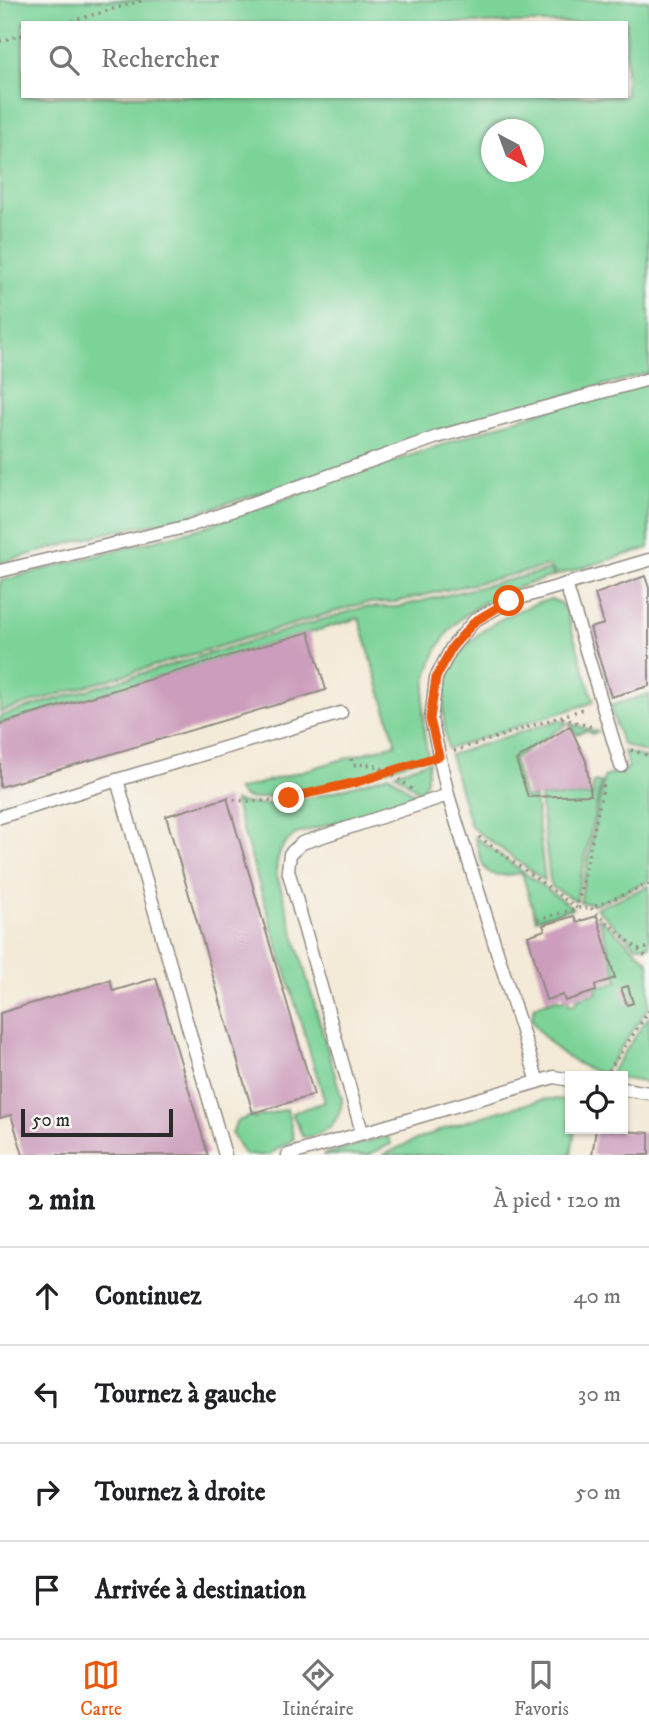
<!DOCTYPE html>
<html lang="fr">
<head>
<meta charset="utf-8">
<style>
  body { margin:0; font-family:"IM FELL DW Pica",serif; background:#f2f2f2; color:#202124 }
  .controls { position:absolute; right:21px; bottom:21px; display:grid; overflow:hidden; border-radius:0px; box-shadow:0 2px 5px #0004 }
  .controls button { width:63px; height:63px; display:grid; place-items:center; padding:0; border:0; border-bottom:2px solid #e0e0e0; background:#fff; color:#202124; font:35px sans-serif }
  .compass { position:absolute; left:481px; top:119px; width:63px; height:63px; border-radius:50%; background:#fff; box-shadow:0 2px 5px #0004; rotate:139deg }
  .scale { position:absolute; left:21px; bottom:18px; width:152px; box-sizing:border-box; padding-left:7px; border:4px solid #2b2b2b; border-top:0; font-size:19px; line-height:24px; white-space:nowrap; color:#2b2b2b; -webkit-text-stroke:5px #f6f6f2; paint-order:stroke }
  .stop { position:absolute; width:21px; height:21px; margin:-16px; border:5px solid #ea580c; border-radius:50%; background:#fff }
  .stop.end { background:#ea580c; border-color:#fff; box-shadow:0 2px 7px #0008 }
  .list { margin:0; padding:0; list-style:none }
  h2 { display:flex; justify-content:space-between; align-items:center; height:91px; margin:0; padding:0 28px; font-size:30px }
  h2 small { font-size:23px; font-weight:400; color:#757577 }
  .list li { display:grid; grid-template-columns:46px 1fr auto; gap:21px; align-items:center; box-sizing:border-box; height:98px; padding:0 28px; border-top:2px solid #e0e0e0 }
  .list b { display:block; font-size:26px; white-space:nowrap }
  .list em { font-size:23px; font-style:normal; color:#757577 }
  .icon { flex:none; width:38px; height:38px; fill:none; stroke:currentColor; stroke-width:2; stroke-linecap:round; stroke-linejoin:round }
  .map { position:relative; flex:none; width:649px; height:1155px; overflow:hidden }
  .search { position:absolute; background:#fff; box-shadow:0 2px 5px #0004; left:21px; right:21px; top:21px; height:77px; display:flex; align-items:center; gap:18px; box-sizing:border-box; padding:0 24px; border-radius:0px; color:#757577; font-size:26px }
  .sheet { height:483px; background:#fff }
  nav { display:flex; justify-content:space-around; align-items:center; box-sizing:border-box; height:98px; border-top:2px solid #e0e0e0; background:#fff; font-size:19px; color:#757577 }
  nav a { display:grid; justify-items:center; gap:4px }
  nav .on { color:#ea580c }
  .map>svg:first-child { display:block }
</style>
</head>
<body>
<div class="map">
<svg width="649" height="1155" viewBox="0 0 649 1155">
  <rect width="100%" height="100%" fill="#f6f6f2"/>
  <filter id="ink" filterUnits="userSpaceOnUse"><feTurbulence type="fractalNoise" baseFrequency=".0143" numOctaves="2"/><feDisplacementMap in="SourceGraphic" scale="14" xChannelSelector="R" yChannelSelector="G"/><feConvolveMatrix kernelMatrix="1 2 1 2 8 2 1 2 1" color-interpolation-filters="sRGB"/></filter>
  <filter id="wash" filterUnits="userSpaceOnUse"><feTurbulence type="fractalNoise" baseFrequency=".00686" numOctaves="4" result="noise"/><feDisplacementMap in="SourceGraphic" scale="28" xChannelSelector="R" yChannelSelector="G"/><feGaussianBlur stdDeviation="1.57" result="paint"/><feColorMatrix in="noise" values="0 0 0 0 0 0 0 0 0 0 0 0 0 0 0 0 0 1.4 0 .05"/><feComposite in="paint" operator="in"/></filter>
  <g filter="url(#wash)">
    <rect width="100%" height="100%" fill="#f4ead8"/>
    <g fill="#7bd398" stroke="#537f62" stroke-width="2" fill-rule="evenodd">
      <path d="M 0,0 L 649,0 L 649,373 L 432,432 L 367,459 L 178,519 L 106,533 L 0,563 ZM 23,23 L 626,23 L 626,96 L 23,96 ZM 491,130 L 534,130 L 534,172 L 491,172 Z"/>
      <path d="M 649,380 L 649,548 L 557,575 L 549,566 L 395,602 L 364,603 L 0,712 L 0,581 L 201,528 L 514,420 Z"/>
      <path d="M 550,570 L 554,576 C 525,585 494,593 469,612 C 423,646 417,705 428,756 L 348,782 L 253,799 L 244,797 L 237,790 L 396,744 L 359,618 L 0,724 L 0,716 L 365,607 L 397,607 Z"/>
      <path d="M 551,599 L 561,603 L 566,611 L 594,702 L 448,749 C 429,662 473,622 551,599 Z"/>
      <path d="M 649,694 L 649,754 L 622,744 L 610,706 Z"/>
      <path d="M 558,720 L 598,732 L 591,734 L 588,730 L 577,734 L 569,723 L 513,759 L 524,798 L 535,797 L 545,881 L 471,827 L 450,755 Z"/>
      <path d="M 624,751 L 649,759 L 649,881 L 596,904 L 580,902 L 604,777 L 628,768 Z"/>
      <path d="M 429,761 L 426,783 L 420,792 L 395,773 Z"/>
      <path d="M 389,775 L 416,795 L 405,802 L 296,834 C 281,845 277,854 276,872 L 342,1099 C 341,1121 326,1136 303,1137 L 292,1113 L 325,1102 L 234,801 C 277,813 346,788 389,775 Z"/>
      <path d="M 601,782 L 576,901 L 552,887 L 550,880 L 540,797 L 593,796 L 593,783 Z"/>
      <path d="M 475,837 L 573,908 L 536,919 L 522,873 C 484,879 484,874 475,837 Z"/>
      <path d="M 649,886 L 649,946 L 636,946 L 596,908 Z"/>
      <path d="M 599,917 L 649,962 L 649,1007 L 603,1074 C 571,1064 548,1047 531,1019 L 535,1006 L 559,998 L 560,1001 L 568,999 L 570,1005 L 577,1003 L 577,999 L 597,993 L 596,987 L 618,981 Z"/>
      <path d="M 649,1016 L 649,1083 L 608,1076 Z"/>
      <path d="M 546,1099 L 570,1100 L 570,1129 L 575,1129 L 571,1155 L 383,1155 C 436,1129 488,1113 546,1099 Z"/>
      <path d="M 287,1109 L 294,1139 L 268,1155 L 245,1155 L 232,1134 L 236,1122 L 253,1115 L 254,1118 Z"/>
      <path d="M 388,1136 L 391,1144 L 368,1155 L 322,1155 Z"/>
    </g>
    <g id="blocks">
      <g fill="#cc9dbc">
        <path d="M 645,576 L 649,588 L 649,686 L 611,697 L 590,628 L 604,624 L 595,594 Z"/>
        <path d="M 309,632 L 326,690 L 0,787 L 0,724 Z"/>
        <path d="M 570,726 L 586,761 L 591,795 L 528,797 L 516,760 Z"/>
        <path d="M 227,798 L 314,1095 L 253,1113 L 166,816 Z"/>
        <path d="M 574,916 L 577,922 L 597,916 L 615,978 L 595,985 L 596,991 L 565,1001 L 563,995 L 546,1000 L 528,936 L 545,930 L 543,925 Z"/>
        <path d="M 156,978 L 208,1155 L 23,1155 L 11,1115 L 0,1118 L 0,1013 L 110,980 L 113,991 Z"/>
        <path d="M 628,986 L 633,1003 L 627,1005 L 621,988 Z"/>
        <path d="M 596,1129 L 649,1133 L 649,1155 L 592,1155 Z"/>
      </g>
    </g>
  </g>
  <g filter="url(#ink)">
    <use href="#blocks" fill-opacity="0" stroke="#908a82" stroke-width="2"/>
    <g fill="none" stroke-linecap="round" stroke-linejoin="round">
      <defs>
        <g id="service">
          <path d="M 0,571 L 189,526 L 437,437 L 649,379"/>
          <path d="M 566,584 L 621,766"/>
          <path d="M 117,780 L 341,713"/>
          <path d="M 0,817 L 117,780 L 225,1155"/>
          <path d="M 538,1082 L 448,795 L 431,719 L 436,678 L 452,647 L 475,620 L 509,601 L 649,560"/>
          <path d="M 623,1089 L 649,1093"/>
          <path d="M 362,1132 L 288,870 L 290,854 L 302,843 L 448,795"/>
          <path d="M 288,1155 L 554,1077 L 570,1080"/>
        </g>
      </defs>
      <use href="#service" stroke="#908a82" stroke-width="15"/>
      <g stroke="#908a82" stroke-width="3.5" stroke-dasharray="2 5" stroke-linecap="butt">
        <path d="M 65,23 L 144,0"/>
        <path d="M 0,41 L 23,35"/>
        <path d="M 562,718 L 592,727"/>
        <path d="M 631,750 L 649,756"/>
        <path d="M 454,751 L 587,708"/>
        <path d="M 351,759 L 353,765 C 380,761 392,774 413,790"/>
        <path d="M 227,798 C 278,812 373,777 423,761"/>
        <path d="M 479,837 L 577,908 L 604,783"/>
        <path d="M 649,884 L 591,908 L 649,959"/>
        <path d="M 538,920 L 577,908 L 591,908"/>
        <path d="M 638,949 L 649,948"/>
        <path d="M 605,1076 L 649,1011"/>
      </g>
      <use href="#service" stroke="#fff" stroke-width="12"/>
    </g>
  </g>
  <g fill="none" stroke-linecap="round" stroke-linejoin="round" filter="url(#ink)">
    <path stroke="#ea580c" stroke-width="9" d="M 289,798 L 357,782 L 439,756 L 430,719 L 436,678 L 452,647 L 475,621 L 509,601"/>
  </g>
</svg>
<div class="controls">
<button><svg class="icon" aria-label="locate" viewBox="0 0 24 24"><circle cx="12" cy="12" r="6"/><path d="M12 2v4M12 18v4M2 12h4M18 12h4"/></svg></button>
</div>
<svg class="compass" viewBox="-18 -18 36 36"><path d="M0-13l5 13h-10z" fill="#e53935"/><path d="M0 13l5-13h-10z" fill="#757577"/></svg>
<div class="scale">50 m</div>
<div class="stop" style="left:509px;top:601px"></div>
<div class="stop end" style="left:289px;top:798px"></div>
<div class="search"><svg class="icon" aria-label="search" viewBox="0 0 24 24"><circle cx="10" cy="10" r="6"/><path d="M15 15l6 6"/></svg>Rechercher</div>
</div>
<section class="sheet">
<h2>2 min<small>À pied · 120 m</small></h2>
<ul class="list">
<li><svg class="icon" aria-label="ahead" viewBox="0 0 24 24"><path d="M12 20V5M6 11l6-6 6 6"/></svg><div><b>Continuez</b></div><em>40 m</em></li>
<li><svg class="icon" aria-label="left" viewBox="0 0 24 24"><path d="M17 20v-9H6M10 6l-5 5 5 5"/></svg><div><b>Tournez à gauche</b></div><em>30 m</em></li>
<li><svg class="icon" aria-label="right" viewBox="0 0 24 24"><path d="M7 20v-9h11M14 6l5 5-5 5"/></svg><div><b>Tournez à droite</b></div><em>50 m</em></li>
<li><svg class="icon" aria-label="arrive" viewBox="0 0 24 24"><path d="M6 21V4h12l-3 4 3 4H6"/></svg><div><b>Arrivée à destination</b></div></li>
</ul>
</section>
<nav>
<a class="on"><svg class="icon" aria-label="map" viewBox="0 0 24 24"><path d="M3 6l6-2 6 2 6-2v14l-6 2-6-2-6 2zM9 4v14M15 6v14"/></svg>Carte</a>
<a><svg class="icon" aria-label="directions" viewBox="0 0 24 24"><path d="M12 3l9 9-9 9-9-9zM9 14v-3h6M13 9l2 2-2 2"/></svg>Itinéraire</a>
<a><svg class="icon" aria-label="saved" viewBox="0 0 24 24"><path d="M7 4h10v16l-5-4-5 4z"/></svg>Favoris</a>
</nav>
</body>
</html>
